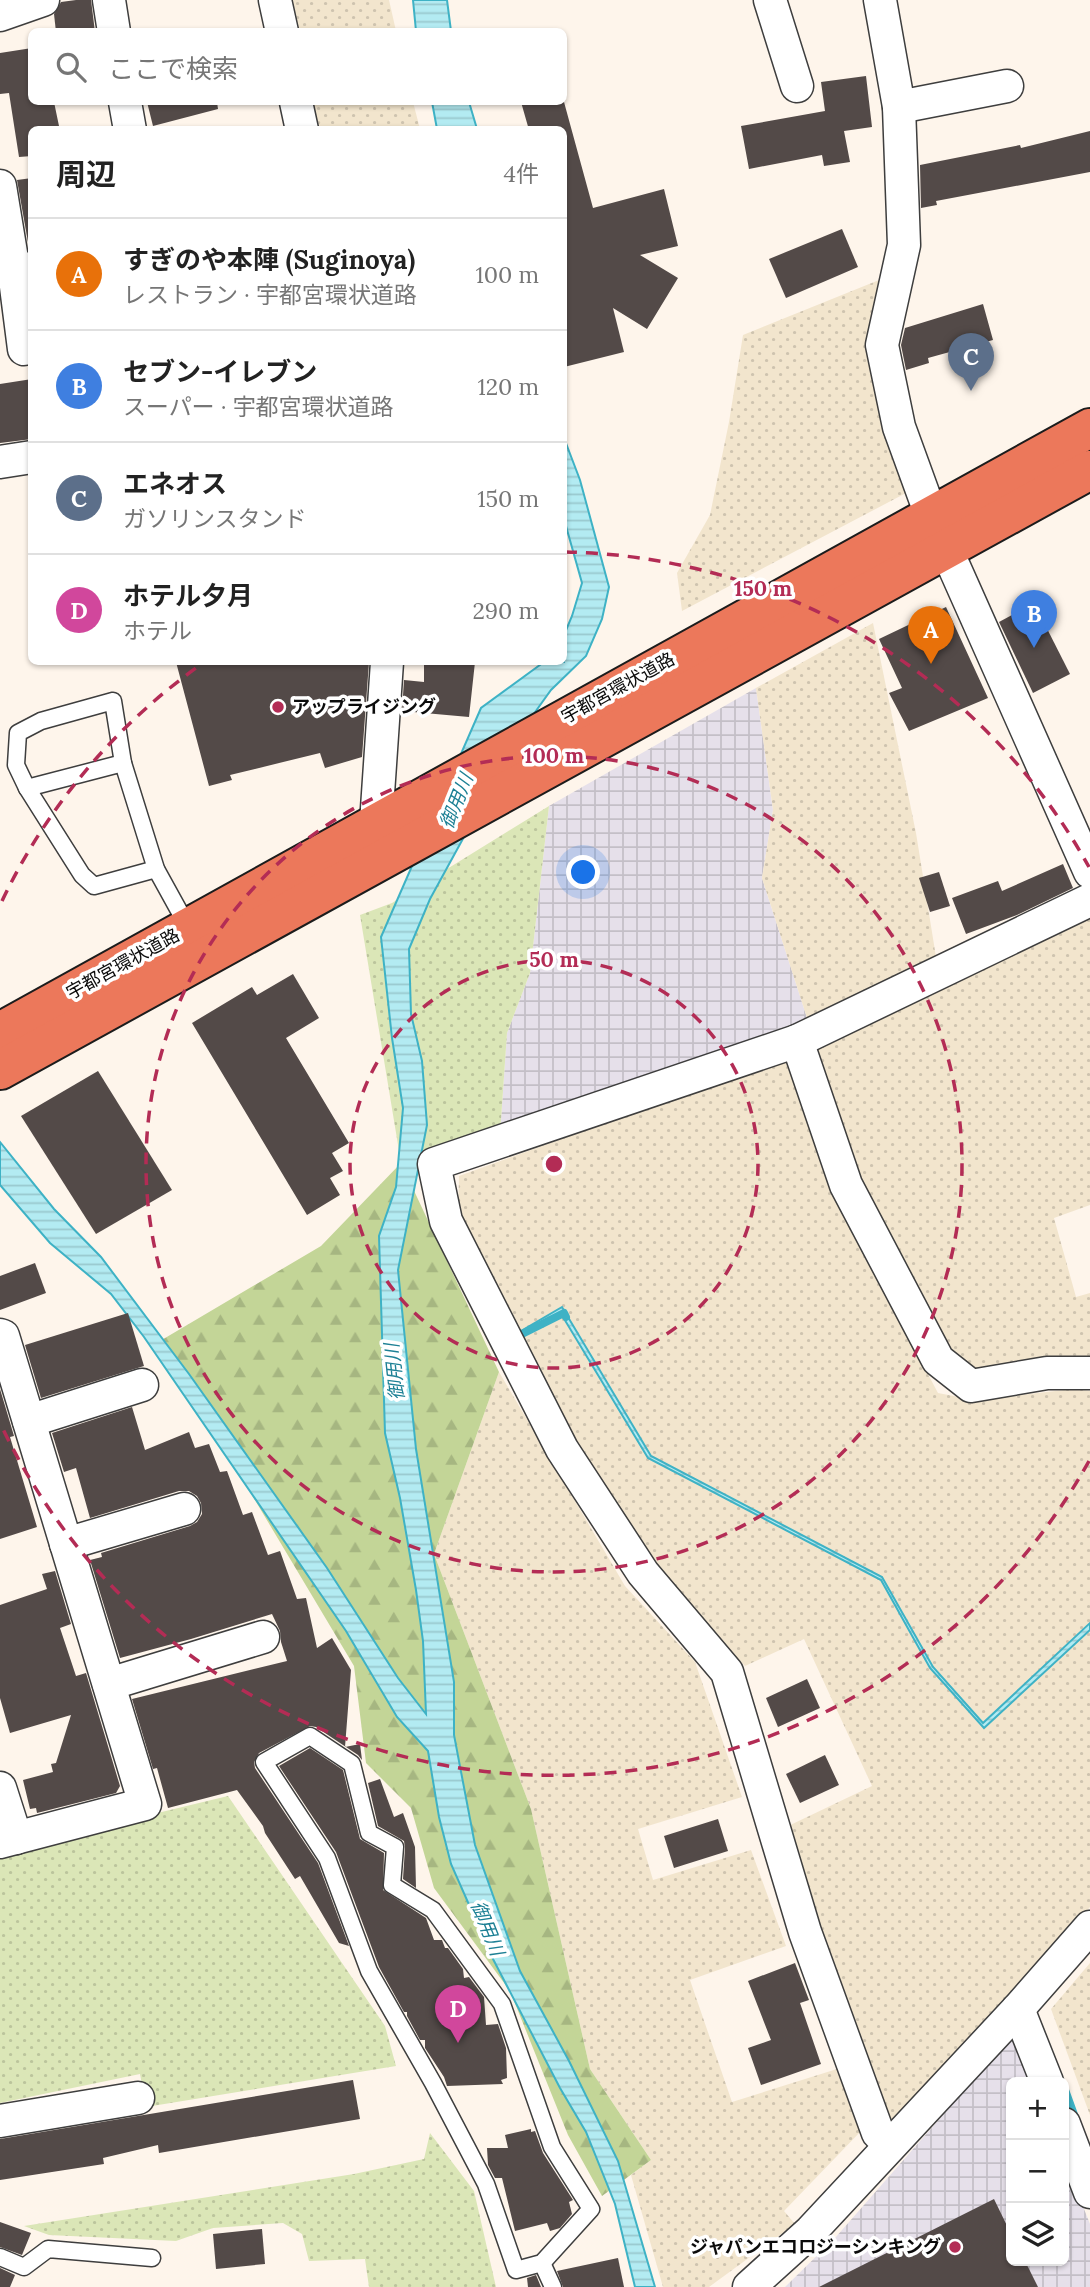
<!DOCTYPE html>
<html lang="ja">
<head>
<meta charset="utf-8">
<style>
  body { margin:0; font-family:Lora,"Noto Sans JP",serif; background:#f2f2f2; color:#222 }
  .controls { position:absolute; right:21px; bottom:21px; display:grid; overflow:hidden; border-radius:10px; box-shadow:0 2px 5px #0004 }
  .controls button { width:63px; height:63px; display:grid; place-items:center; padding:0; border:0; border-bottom:2px solid #e0e0e0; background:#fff; color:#222; font:35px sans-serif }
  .you { position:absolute; left:584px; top:873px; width:24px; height:24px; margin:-18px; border:5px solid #fff; border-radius:50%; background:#1a73e8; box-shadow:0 0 0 10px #1a73e833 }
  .badge { display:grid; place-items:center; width:46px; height:46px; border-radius:50%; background:#0b8043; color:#fff; font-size:23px; font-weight:700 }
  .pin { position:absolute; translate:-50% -58px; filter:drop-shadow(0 2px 4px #0008) }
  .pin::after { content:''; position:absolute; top:37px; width:24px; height:21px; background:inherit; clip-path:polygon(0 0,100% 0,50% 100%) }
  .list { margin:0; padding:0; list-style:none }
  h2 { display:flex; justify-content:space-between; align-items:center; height:91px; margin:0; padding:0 28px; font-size:30px }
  h2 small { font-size:23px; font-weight:400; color:#767676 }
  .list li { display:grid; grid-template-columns:46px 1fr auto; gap:21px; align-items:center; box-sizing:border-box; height:112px; padding:0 28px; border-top:2px solid #e0e0e0 }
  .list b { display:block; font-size:26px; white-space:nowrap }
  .list p { margin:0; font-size:23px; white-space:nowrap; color:#767676 }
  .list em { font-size:23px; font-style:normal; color:#767676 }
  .icon { flex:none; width:38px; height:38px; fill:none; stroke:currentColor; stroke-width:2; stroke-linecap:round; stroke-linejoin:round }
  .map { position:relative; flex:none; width:1090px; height:2287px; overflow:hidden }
  .search { position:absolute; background:#fff; box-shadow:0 2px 5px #0004; left:28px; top:28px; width:539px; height:77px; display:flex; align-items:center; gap:18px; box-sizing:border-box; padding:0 24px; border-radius:10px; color:#767676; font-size:26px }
  .panel { position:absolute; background:#fff; box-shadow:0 2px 5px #0004; left:28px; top:126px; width:539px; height:539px; border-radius:10px }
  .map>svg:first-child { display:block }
</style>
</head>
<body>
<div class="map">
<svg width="1090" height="2287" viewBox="0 0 1090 2287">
  <defs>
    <pattern id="industrial-grid" width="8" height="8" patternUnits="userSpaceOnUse" patternTransform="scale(1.75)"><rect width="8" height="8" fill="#e6e0ea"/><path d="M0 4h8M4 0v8" fill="none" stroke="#c4bfc7"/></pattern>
    <pattern id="farmland-dots" width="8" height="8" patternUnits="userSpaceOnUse" patternTransform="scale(1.75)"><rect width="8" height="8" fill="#f2e5cd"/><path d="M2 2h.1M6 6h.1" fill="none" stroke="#cec3af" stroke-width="1.8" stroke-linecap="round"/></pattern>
    <pattern id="grass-dots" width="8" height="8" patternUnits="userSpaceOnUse" patternTransform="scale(1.75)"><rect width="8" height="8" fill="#dbe6b7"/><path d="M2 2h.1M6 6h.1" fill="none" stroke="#bbc49c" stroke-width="1.8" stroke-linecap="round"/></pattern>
    <pattern id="forest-firs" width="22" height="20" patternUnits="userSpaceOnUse" patternTransform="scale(1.75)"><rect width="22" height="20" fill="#c3d597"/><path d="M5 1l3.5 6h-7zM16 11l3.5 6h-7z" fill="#a6b681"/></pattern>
    <pattern id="water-rules" width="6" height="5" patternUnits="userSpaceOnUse" patternTransform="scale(1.75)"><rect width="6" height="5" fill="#b3ebf2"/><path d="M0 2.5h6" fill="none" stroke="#99c8ce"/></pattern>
  </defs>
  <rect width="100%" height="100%" fill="#fef5eb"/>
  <g fill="url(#industrial-grid)">
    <path d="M 756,688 L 773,810 L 762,878 L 809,1024 L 500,1134 L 507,1033 L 530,973 L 549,806 Z"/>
    <path d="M 1014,2034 L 1033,2082 L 1011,2082 L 1011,2261 L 1064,2261 L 1064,2159 L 1090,2224 L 1090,2287 L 785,2287 L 835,2238 Z"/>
  </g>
  <g fill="url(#farmland-dots)">
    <path d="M 284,0 L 389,0 L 396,31 L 291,31 Z"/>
    <path d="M 306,102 L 413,102 L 420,129 L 312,129 Z"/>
    <path d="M 889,276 L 870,348 L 906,493 L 682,611 L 677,573 L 710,515 L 729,422 L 743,335 Z"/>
    <path d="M 873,623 L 916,833 L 936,957 L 809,1024 L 762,878 L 773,810 L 756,688 Z"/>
    <path d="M 1090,912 L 1090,1205 L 1054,1218 L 1076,1297 L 1090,1293 L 1090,1360 L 974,1375 L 948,1354 L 858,1176 L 808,1044 Z"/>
    <path d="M 783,1059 L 793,1066 L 829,1188 L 938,1393 L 975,1400 L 1073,1389 L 1090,1391 L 1090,1907 L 887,2128 L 784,1828 L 872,1786 L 804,1639 L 745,1666 L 655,1570 L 572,1445 L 458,1214 L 459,1176 Z"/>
    <path d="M 499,1372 L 625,1586 L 695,1662 L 742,1797 L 638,1829 L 653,1880 L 751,1850 L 786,1946 L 690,1980 L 732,2102 L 837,2069 L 862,2130 L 784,2211 L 795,2224 L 709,2287 L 663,2287 L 631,2175 L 651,2160 L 590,2069 L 531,1809 L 434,1554 Z"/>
    <path d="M 1090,1963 L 1090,2115 L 1051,2009 Z"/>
  </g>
  <g fill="url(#grass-dots)">
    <path d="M 549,806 L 530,973 L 507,1033 L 500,1134 L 401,1163 L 360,915 L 392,903 Z"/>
    <path d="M 228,1796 L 385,2026 L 396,2066 L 146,2107 L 140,2074 L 0,2103 L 0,1851 Z"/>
    <path d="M 430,2133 L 474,2191 L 496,2287 L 369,2287 L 365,2259 L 309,2261 L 302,2234 L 283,2223 L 213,2228 L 176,2241 L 49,2235 L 24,2226 L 354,2174 L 424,2159 Z"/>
  </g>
  <path fill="url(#forest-firs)" d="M 401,1163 L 499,1372 L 434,1554 L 531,1809 L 590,2069 L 651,2160 L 602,2196 L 568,2135 L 510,1991 L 434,1888 L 411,1808 L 366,1763 L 354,1666 L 160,1341 L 321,1246 Z"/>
  <g fill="url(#water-rules)" stroke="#3eb2c5" stroke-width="2">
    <path d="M 413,0 L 447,0 L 451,31 L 416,31 Z"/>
    <path d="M 432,102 L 469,102 L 477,129 L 437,129 Z"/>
    <path d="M 564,438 L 580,480 L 609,587 L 602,619 L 586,656 L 551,690 L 523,729 L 430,899 L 409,949 L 411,1014 L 422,1061 L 427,1125 L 398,1270 L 416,1449 L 454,1682 L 454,1735 L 475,1845 L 520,1971 L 569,2061 L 618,2161 L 655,2287 L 635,2287 L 615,2204 L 586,2132 L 560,2088 L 493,1959 L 451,1864 L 439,1817 L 428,1751 L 397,1717 L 346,1631 L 144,1337 L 111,1294 L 50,1243 L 0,1185 L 0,1142 L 54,1209 L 101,1257 L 189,1374 L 327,1568 L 398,1678 L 426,1714 L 423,1641 L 416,1590 L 400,1498 L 385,1433 L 379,1236 L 396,1187 L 403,1108 L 392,1038 L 381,937 L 481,708 L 544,662 L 564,662 L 564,635 L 572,616 L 582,583 L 564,519 Z"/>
    <path d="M 454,1216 L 514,1335 L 562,1307 L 651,1456 L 882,1577 L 933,1667 L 983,1723 L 1090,1623 L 1090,1630 L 984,1728 L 930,1668 L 881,1580 L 648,1458 L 560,1312 L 512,1340 L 450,1220 Z"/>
  </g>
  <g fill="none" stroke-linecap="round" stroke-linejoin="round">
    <g stroke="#3eb2c5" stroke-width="8">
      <path d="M 520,1335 L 564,1313 L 566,1317"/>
      <path d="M 1064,2087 L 1076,2120"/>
    </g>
  </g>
  <g fill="#534a48">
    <path d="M 76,0 L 91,0 L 95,32 L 56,32 L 54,14 L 61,2 Z"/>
    <path d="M 32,48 L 32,102 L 54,102 L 59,126 L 32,130 L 32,156 L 19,157 L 9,93 L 0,94 L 0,53 Z"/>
    <path d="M 866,76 L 872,127 L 844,131 L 850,162 L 824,166 L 822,155 L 749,169 L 741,126 L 825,111 L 821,82 Z"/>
    <path d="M 147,102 L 217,102 L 218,109 L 153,126 Z"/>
    <path d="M 521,102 L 564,102 L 593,208 L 664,189 L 678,246 L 640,255 L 678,278 L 647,329 L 613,308 L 624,352 L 564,367 L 564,130 L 529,130 Z"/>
    <path d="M 1090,131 L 1090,172 L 936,201 L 937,205 L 921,208 L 920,165 L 1020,145 L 1021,148 Z"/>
    <path d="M 32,178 L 32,242 L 28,242 L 17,180 Z"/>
    <path d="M 842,229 L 858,267 L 786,298 L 769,259 Z"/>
    <path d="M 983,304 L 993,340 L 928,358 L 929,363 L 906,370 L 901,345 L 905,328 Z"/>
    <path d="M 32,379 L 32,439 L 0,443 L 0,384 Z"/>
    <path d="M 1034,603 L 1070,674 L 1033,693 L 999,622 Z"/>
    <path d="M 946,607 L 988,698 L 909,731 L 889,693 L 902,688 L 879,639 Z"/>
    <path d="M 176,662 L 369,662 L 362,757 L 325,768 L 320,753 L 230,775 L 232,780 L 209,786 Z"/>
    <path d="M 424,662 L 475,662 L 469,717 L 402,711 L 404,680 L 424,682 Z"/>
    <path d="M 1063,864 L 1073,888 L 1017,915 L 966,934 L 952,898 L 998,881 L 1002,891 Z"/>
    <path d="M 939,872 L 950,906 L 930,912 L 919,878 Z"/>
    <path d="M 293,974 L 319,1018 L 286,1038 L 349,1143 L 332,1153 L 343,1171 L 330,1178 L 340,1195 L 307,1215 L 192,1023 L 252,987 L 257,995 Z"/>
    <path d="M 98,1071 L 172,1190 L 96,1234 L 21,1116 Z"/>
    <path d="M 35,1263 L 46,1293 L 0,1310 L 0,1276 Z"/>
    <path d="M 128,1313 L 144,1366 L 41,1398 L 25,1345 Z"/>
    <path d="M 0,1389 L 14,1436 L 10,1437 L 37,1527 L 0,1539 Z"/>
    <path d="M 132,1407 L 145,1450 L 189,1432 L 195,1448 L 209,1444 L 220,1472 L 227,1471 L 243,1515 L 252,1512 L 268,1555 L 280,1551 L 297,1599 L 306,1598 L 317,1648 L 332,1638 L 351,1670 L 345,1747 L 360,1744 L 362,1760 L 358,1755 L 316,1727 L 310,1726 L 259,1753 L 254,1762 L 255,1768 L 318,1863 L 349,1946 L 339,1943 L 300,1876 L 295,1879 L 265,1833 L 263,1826 L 237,1790 L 168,1808 L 157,1768 L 153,1769 L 132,1699 L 287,1661 L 281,1642 L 280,1631 L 272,1614 L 191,1639 L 120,1658 L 90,1560 L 102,1557 L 101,1553 L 190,1526 L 197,1522 L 202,1514 L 201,1503 L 197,1496 L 189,1491 L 179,1491 L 90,1518 L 76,1468 L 64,1472 L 52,1433 Z"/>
    <path d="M 55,1571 L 71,1624 L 60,1628 L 76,1676 L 86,1673 L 120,1786 L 116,1793 L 37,1813 L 36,1808 L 30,1809 L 23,1780 L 53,1772 L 51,1764 L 56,1763 L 71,1715 L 10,1733 L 0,1698 L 0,1605 L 47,1589 L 42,1574 Z"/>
    <path d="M 807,1679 L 820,1708 L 778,1727 L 766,1698 Z"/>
    <path d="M 310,1748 L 343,1770 L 360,1839 L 384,1853 L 383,1890 L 426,1918 L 434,1940 L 442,1940 L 445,1948 L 448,1948 L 463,1969 L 464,1978 L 469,1977 L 484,1997 L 486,2025 L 498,2024 L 506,2048 L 507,2078 L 501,2080 L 503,2084 L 447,2086 L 444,2077 L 425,2048 L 425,2040 L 420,2040 L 407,2016 L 407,2012 L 404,2012 L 379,1967 L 336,1852 L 279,1766 Z"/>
    <path d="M 825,1755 L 839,1785 L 800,1803 L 786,1774 Z"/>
    <path d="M 380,1779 L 394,1817 L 403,1813 L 415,1847 L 416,1888 L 403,1879 L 405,1848 L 404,1841 L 378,1826 L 368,1783 Z"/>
    <path d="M 718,1819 L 728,1851 L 674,1868 L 664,1836 Z"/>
    <path d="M 795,1963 L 809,2000 L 800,2003 L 821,2064 L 761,2085 L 748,2048 L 771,2040 L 748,1981 Z"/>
    <path d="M 353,2080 L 360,2119 L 159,2153 L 158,2145 L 103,2158 L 104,2164 L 0,2180 L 0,2139 Z"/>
    <path d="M 531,2129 L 531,2132 L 535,2131 L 543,2153 L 573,2200 L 569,2202 L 572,2214 L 560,2228 L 550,2231 L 547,2223 L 515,2231 L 502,2178 L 495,2178 L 488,2165 L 487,2148 L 508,2148 L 505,2135 Z"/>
    <path d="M 994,2199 L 1011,2234 L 1011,2261 L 1025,2261 L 1038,2287 L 819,2287 Z"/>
    <path d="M 0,2222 L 31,2233 L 22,2255 L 0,2247 Z"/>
    <path d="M 262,2229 L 265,2264 L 216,2269 L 213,2234 Z"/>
    <path d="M 618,2258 L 624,2287 L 563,2287 L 557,2271 Z"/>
    <path d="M 0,2268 L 15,2275 L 10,2287 L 0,2287 Z"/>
    <path d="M 536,2275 L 541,2287 L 528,2287 L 527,2278 Z"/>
  </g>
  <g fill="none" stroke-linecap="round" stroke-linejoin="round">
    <defs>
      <g id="lane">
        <path d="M 123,763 L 113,701 L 41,721 L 18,733 L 16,765 L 27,788 L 82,875 L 94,886 L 156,869"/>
        <path d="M 27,788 L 123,763 L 156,869 L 188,927"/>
        <path d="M 310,1736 L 352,1764 L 369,1833 L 395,1847 L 392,1885 L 433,1910 L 502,2004 L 552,2147 L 591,2209 L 542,2263 L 516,2270 L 486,2184 L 433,2083 L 369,1971 L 327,1858 L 264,1762 Z"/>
        <path d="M 0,2257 L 24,2267 L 48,2249 L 152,2258"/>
        <path d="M 542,2263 L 553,2287"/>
      </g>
      <g id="street">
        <path d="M 109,0 L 114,32"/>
        <path d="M 275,0 L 282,32"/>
        <path d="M 770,0 L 797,86"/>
        <path d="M 880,0 L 899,107 L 904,245 L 882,345 L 899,427 L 931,515 L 1090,872"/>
        <path d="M 0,15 L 43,0"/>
        <path d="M 125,102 L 130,130"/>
        <path d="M 296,102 L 302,130"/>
        <path d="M 899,107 L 1007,86"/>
        <path d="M 0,186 L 14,271 L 32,268"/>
        <path d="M 14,271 L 24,349"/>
        <path d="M 0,462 L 32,457"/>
        <path d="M 383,840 L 376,823 L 387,662"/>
        <path d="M 797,1041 L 846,1185 L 938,1360 L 971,1386 L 1047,1373 L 1090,1373"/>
        <path d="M 0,1335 L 3,1336 L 145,1804 L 0,1842"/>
        <path d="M 29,1421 L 142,1385"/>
        <path d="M 66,1544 L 184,1509"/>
        <path d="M 109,1684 L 263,1637"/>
        <path d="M 0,1788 L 16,1838"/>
        <path d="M 1018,2009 L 1047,2082"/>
        <path d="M 0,2121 L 138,2098"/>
        <path d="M 1064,2124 L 1090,2192"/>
        <path d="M 891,2144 L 878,2133 L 805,1932 L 727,1672 L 643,1573 L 562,1449 L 446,1221 L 434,1164 L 797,1041 L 1090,900"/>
        <path d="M 749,2287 L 811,2231 L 1018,2009 L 1090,1927"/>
      </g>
      <g id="highway">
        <path d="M 0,1032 L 1090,428"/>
        <path d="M 0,1070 L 1090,470"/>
      </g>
    </defs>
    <use href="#lane" stroke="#3e3e3e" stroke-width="19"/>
    <use href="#street" stroke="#3e3e3e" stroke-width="35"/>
    <use href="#highway" stroke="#1c1c1c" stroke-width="42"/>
    <use href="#lane" stroke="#fff" stroke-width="16"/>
    <use href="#street" stroke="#fff" stroke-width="32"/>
    <use href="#highway" stroke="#ec785b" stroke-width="38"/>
  </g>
  <g fill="none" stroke="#b32c55" stroke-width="3.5" stroke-dasharray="12 9">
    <circle cx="554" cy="1164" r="204"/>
    <circle cx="554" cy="1164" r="408"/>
    <path d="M1089 1461A612 612 0 0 1 2 1427M2 901A612 612 0 0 1 203 663M565 552A612 612 0 0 1 1089 867"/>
  </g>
  <g fill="#b32c55" stroke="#fff" stroke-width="2.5">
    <circle cx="278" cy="707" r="7"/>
    <circle cx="955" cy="2247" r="7"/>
  </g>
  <g text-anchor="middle" stroke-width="7" stroke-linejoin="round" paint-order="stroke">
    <g font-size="18" fill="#0b0b0b" stroke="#fff">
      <text transform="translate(618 688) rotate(-29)" y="6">宇都宮環状道路</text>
      <text transform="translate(123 964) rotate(-29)" y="6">宇都宮環状道路</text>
    </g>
    <g font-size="18" font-weight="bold" fill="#0b0b0b" stroke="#fff" text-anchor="start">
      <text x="292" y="713">アップライジング</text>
      <text x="941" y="2253" text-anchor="end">ジャパンエコロジーシンキング</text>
    </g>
    <g font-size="19" font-style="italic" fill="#1d8095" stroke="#fff">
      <text transform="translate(456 801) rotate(-68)" y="7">御用川</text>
      <text transform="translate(394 1372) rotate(-96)" y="7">御用川</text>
      <text transform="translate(488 1928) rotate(68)" y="7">御用川</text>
    </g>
  </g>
  <circle cx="554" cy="1164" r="10" fill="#b32c55" stroke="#fff" stroke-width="3.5"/>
  <g font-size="21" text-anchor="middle" font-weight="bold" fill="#b32c55" stroke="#fff" stroke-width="7" stroke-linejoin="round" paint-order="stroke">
    <text x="763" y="596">150 m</text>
    <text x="554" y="763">100 m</text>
    <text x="554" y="967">50 m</text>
  </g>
</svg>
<div class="controls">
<button>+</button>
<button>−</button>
<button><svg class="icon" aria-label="layers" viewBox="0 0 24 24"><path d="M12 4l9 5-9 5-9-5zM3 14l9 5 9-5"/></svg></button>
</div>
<div class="you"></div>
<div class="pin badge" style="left:931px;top:664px;background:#e8710a">A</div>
<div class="pin badge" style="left:1034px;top:648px;background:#3f7fe0">B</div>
<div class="pin badge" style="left:971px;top:391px;background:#5c6f8a">C</div>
<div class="pin badge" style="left:458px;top:2043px;background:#d1479c">D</div>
<div class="search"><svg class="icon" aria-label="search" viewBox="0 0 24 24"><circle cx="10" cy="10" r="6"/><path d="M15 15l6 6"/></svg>ここで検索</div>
<section class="panel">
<h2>周辺<small>4件</small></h2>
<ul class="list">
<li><span class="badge" style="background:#e8710a">A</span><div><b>すぎのや本陣 (Suginoya)</b><p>レストラン · 宇都宮環状道路</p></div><em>100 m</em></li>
<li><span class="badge" style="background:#3f7fe0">B</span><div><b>セブン-イレブン</b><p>スーパー · 宇都宮環状道路</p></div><em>120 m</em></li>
<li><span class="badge" style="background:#5c6f8a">C</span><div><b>エネオス</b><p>ガソリンスタンド</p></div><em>150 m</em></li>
<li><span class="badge" style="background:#d1479c">D</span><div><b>ホテル夕月</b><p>ホテル</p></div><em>290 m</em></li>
</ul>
</section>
</div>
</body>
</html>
